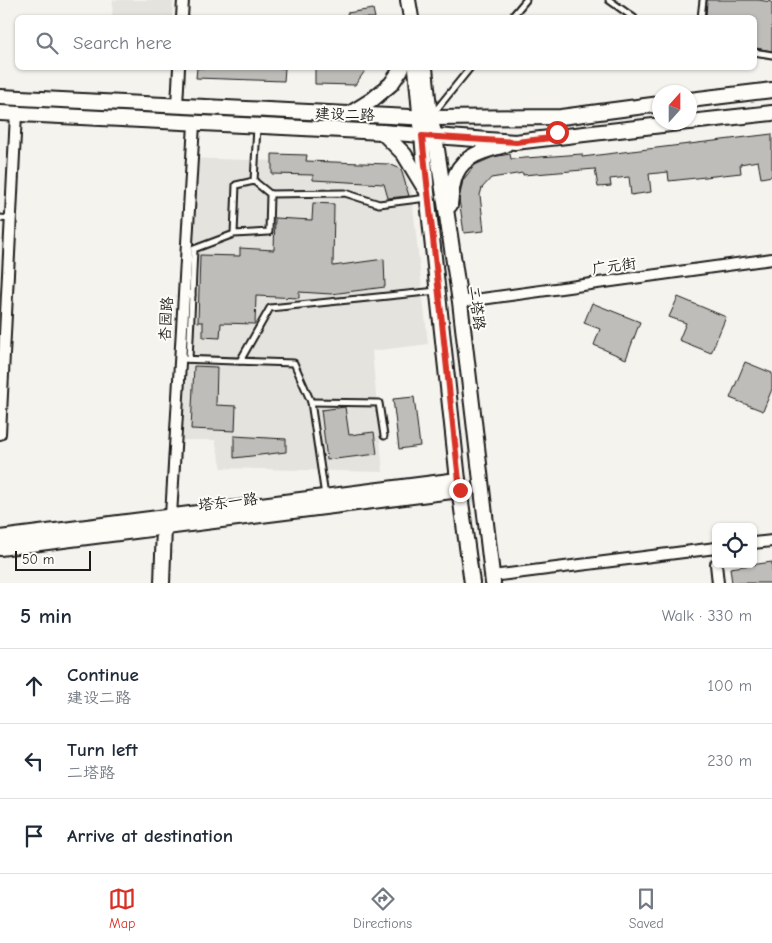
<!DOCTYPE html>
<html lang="en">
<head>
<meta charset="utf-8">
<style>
  body { margin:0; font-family:"Comic Neue","LXGW WenKai TC",sans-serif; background:#f2f2f3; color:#1f2937 }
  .controls { position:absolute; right:15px; bottom:15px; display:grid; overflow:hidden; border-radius:8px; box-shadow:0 1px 4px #0004 }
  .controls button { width:45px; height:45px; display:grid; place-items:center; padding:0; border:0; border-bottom:1px solid #e0e1e3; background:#fff; color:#1f2937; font:25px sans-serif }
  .compass { position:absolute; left:652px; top:85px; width:45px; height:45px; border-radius:50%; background:#fff; box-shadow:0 1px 4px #0004; rotate:21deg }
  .scale { position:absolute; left:15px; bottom:12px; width:76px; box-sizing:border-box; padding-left:5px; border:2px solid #1c1c1c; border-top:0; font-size:14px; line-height:18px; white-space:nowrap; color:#1c1c1c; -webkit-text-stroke:4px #fdfcf7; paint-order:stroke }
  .stop { position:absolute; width:15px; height:15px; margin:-11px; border:4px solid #d93025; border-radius:50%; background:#fff }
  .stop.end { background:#d93025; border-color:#fff; box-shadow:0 1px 5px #0008 }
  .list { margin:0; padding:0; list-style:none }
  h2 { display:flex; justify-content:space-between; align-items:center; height:65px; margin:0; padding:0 20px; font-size:21px }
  h2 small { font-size:16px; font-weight:400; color:#747a83 }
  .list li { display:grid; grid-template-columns:32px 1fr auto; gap:15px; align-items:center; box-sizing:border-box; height:75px; padding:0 20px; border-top:1px solid #e0e1e3 }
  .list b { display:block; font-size:19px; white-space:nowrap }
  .list p { margin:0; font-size:16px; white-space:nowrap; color:#747a83 }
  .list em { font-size:16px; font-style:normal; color:#747a83 }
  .icon { flex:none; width:28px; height:28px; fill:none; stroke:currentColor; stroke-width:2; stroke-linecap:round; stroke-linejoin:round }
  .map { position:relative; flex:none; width:772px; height:583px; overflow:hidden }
  .search { position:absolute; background:#fff; box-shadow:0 1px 4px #0004; left:15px; right:15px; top:15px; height:55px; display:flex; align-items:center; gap:12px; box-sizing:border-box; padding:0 18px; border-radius:8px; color:#747a83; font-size:19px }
  .sheet { height:290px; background:#fff }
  nav { display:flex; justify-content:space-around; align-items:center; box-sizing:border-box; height:70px; border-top:1px solid #e0e1e3; background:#fff; font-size:14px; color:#747a83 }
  nav a { display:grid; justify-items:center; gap:2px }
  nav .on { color:#d93025 }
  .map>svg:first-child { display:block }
</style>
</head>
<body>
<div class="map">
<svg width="772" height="583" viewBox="0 0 772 583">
  <rect width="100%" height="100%" fill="#f4f3ee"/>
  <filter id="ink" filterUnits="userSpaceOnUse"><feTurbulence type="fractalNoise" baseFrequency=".02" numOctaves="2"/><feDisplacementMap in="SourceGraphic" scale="10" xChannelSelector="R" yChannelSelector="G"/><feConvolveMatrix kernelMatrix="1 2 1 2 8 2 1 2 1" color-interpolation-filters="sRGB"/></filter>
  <g filter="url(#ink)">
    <g fill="#e4e3de">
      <path d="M 113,0 L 173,0 L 172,17 L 112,17 Z"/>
      <path d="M 185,158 L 400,165 L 411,188 L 428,344 L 372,351 L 383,472 L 222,468 L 215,440 L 182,440 Z"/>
    </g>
    <g fill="#bebdba" stroke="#1c1c1c">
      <path d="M 707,0 L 758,0 L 772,2 L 772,51 L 754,48 L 754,18 L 706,18 Z"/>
      <path d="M 373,9 L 375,18 L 348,18 L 347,13 Z"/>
      <path d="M 197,68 L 285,68 L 284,81 L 196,78 Z"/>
      <path d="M 315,68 L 367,68 L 355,85 L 315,84 Z"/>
      <path d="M 772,134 L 772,176 L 761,178 L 758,161 L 740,164 L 741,173 L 669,181 L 668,172 L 649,174 L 651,192 L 631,195 L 629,177 L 610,179 L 611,186 L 598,187 L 595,169 L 523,175 L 523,173 L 491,178 L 482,188 L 480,195 L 484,231 L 464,233 L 459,199 L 463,180 L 475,165 L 493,157 L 510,154 L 511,159 L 582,154 L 582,157 Z"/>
      <path d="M 272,154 L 307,155 L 306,161 L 389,164 L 401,169 L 409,196 L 388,198 L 384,184 L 313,180 L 313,175 L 272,174 Z"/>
      <path d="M 313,203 L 334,204 L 333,266 L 384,259 L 385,287 L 331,294 L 299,292 L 299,298 L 256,296 L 255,324 L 221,323 L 220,338 L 203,337 L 203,322 L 198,322 L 200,255 L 240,256 L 240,248 L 274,250 L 275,218 L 312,220 Z"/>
      <path d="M 678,297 L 726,317 L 711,353 L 679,340 L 686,323 L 669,317 Z"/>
      <path d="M 592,303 L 640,322 L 626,359 L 594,345 L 600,329 L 584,323 Z"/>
      <path d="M 745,362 L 772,373 L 772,389 L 763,411 L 730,398 Z"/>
      <path d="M 194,366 L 217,367 L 216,405 L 236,406 L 235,431 L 191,429 Z"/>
      <path d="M 414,397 L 420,446 L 399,449 L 393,399 Z"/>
      <path d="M 345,407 L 349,435 L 374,432 L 377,454 L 327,460 L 321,410 Z"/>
      <path d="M 234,436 L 286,439 L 286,452 L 234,458 Z"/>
      <path d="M 772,562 L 772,583 L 732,583 L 730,568 Z"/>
    </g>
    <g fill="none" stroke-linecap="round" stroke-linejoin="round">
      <defs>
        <g id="lane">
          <path d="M 609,0 L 634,18"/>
          <path d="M 511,18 L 526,0"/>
          <path d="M 701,18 L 703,0"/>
          <path d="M 754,52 L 772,55"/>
          <path d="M 432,115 L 470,68"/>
          <path d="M 254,181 L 257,127"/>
          <path d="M 270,194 L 345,193 L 379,204 L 427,198"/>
          <path d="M 0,218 L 11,219"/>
          <path d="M 184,294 L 192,295 L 194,249 L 234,234 L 269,232 L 270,194 L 254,181 L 236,185 L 234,234"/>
          <path d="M 180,359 L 294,363 L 311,402 L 325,496"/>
          <path d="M 189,359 L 192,295"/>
          <path d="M 240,361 L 270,308 L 437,291"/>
          <path d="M 311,402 L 379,403 L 384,436"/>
        </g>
        <g id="street">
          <path d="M 182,18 L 183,0"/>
          <path d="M 177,105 L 179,68"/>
          <path d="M 460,302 L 772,259"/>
          <path d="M 0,434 L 16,114"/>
          <path d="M 171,516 L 194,124"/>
          <path d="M 753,543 L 772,541"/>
          <path d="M 716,564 L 718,583"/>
          <path d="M 492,576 L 716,548"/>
        </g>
        <g id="secondary">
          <path d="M 408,0 L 411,18"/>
          <path d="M 416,68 L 427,192 L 458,480 L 472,583"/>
          <path d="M 425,68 L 430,118 L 435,136 L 460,302 L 493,583"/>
          <path d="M 0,97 L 430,118 L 561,117 L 660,104"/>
          <path d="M 690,100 L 772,90"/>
          <path d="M 0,113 L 382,132 L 515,142 L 688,122"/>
          <path d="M 348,115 L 372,100 L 391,84 L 402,68"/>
          <path d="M 690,122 L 772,113"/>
          <path d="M 382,132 L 404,154 L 424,187"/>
          <path d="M 450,205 C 451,195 452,183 456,174 C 464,155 486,150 505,145"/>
          <path d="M 0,538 L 458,480"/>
          <path d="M 0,548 L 460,490"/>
          <path d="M 162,583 L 164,527 L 168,521"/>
        </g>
      </defs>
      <use href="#lane" stroke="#1c1c1c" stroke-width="9"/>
      <use href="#street" stroke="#1c1c1c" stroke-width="14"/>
      <use href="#secondary" stroke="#1c1c1c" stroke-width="18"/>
      <use href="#lane" stroke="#fdfcf7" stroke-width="5"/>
      <use href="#street" stroke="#fdfcf7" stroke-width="10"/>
      <use href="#secondary" stroke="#fdfcf7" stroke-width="14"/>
    </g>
  </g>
  <g fill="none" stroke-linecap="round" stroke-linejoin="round" filter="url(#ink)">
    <path stroke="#d93025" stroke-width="6" d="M 460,490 L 422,136 L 516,142 L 560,137 L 557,132"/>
  </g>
  <g text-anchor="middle" stroke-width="4" stroke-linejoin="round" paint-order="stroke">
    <g font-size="15" fill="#1c1c1c" stroke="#fdfcf7">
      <text transform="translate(345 114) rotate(2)" y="5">建设二路</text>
      <text transform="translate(614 266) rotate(-8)" y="5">广元街</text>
      <text transform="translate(477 308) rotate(83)" y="5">二塔路</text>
      <text transform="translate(166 319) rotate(-87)" y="5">杏园路</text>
      <text transform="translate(228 502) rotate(-7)" y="5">塔东一路</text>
    </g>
  </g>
</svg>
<div class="controls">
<button><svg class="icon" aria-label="locate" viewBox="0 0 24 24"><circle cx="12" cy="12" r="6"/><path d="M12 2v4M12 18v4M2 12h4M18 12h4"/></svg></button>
</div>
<svg class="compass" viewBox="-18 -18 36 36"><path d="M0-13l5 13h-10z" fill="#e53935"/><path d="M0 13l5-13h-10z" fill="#747a83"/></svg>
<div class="scale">50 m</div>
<div class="stop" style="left:557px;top:132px"></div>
<div class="stop end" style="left:460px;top:490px"></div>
<div class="search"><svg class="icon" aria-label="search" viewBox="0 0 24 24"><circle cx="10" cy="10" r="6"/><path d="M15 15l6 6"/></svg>Search here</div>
</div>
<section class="sheet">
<h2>5 min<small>Walk · 330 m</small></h2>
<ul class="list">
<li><svg class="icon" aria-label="ahead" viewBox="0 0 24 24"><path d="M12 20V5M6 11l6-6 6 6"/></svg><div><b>Continue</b><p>建设二路</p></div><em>100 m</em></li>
<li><svg class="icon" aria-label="left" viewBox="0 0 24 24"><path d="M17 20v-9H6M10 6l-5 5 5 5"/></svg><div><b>Turn left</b><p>二塔路</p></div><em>230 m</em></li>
<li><svg class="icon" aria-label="arrive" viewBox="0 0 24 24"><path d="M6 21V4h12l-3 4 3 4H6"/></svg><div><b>Arrive at destination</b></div></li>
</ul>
</section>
<nav>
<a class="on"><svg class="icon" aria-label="map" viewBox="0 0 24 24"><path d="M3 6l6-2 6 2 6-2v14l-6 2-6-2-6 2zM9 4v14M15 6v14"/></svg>Map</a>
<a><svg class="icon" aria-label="directions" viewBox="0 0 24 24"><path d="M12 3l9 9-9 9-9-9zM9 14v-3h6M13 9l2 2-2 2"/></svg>Directions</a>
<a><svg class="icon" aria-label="saved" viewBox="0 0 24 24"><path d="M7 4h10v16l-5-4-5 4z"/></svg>Saved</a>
</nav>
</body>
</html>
